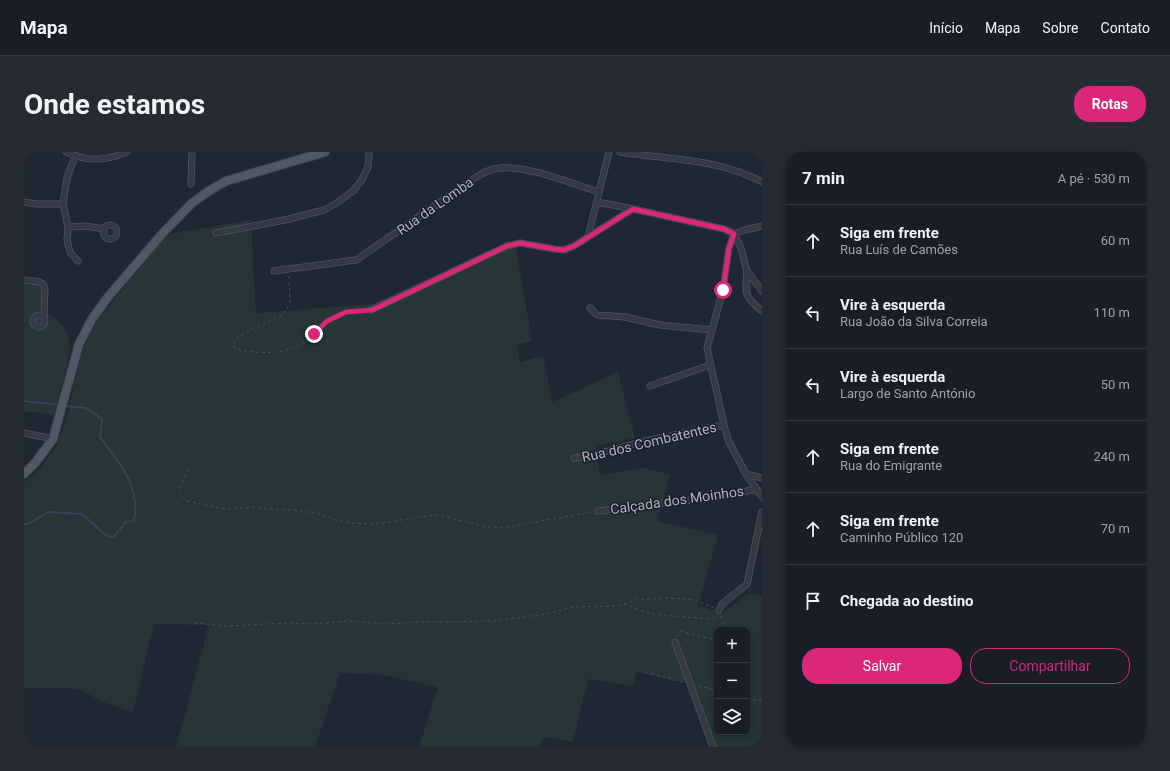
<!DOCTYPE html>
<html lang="pt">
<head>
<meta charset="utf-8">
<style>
  body { margin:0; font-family:Roboto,sans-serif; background:#252a33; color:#f1f3f6 }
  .controls { position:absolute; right:12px; bottom:12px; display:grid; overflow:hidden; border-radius:8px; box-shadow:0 2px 6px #0003 }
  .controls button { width:36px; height:36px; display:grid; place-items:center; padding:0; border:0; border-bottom:1px solid #363b44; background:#181d27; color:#f1f3f6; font:20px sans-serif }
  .stop { position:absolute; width:12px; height:12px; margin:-9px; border:3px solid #db2777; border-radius:50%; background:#fff }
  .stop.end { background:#db2777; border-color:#fff; box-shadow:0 1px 4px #0008 }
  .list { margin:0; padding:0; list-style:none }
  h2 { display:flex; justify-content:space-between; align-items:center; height:52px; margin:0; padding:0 16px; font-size:17px }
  h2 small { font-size:13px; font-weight:400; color:#9fa2a7 }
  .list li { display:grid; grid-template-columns:26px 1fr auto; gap:12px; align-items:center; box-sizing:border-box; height:72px; padding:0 16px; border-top:1px solid #363b44 }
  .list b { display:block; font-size:15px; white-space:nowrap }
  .list p { margin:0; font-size:13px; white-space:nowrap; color:#9fa2a7 }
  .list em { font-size:13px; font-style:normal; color:#9fa2a7 }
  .actions { display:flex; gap:8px; padding:12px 16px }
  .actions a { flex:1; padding:9px 0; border:1px solid #db2777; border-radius:16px; text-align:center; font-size:14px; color:#db2777 }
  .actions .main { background:#db2777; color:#fff }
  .icon { flex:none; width:22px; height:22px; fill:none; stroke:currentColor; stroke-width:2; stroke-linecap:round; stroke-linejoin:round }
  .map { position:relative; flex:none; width:738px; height:595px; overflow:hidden; border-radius:16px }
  header { display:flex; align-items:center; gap:24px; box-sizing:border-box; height:56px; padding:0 20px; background:#181d27; border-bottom:1px solid #363b44 }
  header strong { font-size:19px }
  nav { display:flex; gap:22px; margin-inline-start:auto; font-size:14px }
  .intro { display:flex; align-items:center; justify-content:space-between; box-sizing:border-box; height:96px; padding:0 24px }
  h1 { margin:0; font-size:28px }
  .button { padding:10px 18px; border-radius:16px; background:#db2777; color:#fff; font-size:14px; font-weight:700 }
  main { display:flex; gap:24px; padding:0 24px }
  aside { flex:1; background:#181d27; border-radius:16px; box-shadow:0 2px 6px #0003 }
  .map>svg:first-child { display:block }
</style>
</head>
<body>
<header>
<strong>Mapa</strong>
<nav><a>Início</a><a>Mapa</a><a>Sobre</a><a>Contato</a></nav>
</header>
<div class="intro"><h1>Onde estamos</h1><a class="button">Rotas</a></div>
<main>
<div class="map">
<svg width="738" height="595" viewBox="0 0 738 595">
  <rect width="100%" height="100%" fill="#202734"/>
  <g fill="#253538" fill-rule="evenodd">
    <path d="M 227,68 L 232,161 L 349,152 L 468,97 L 491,90 L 508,189 L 493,193 L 496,210 L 519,204 L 529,250 L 594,220 L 611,286 L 572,294 L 576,323 L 618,316 L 646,322 L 633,369 L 694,383 L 674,454 L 699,461 L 725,441 L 738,444 L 738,595 L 692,595 L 669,530 L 667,532 L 612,520 L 609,534 L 564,527 L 549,590 L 519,585 L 516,595 L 395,595 L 414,535 L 358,523 L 316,521 L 291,595 L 152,595 L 185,473 L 130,472 L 109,560 L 79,550 L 64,542 L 56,538 L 41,536 L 0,536 L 0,330 C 37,304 43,268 51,227 C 54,216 56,205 60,195 C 72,165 96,141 116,116 C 126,105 134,91 146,82 ZM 693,478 L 723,478 L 723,580 L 693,580 Z"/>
    <path d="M 0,129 C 22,134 18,136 18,157 C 49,177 50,186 41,221 C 37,235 34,249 30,263 L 0,259 Z"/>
  </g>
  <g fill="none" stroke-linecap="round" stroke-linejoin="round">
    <g stroke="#36435c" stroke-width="2">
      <path d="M 0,249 L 37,253"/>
      <path d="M 0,372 L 4,372 L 24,360 L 58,362 L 83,384 L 90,385 L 102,370 L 110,369 C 117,336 95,309 76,285 L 78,267 L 62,256 L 41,254"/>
    </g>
    <defs>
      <g id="street">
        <path d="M 42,0 C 63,10 82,9 103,0"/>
        <path d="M 596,0 C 645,8 693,6 738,30"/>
        <path d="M 52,4 L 48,12 L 43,26 L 39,52 L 44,75 L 43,88 L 46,100 L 54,109"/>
        <path d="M 167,32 L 168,0"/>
        <path d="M 0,50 L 12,52 L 39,52"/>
        <path d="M 573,50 L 609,57 L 564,85 L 585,0"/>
        <path d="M 609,57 L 700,77 L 710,82"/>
        <circle cx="86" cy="80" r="7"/>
        <path d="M 44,75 L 62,74 L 80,77"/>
        <path d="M 192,81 L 261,68 L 300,58 L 311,52 L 329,39 L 338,28 L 344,15 L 345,0"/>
        <path d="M 710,82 L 705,96 L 699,138 L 683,196 L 700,273 L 705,290 L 722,322 L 738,345"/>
        <path d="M 710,82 L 717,96 L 723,119 L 738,139"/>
        <path d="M 710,82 L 721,78 L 738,74"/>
        <path d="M 250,119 L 332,108 L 445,30 C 453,25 460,19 470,17 C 495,10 549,32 575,40"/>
        <path d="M 723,119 C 721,142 720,144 738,159"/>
        <path d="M 0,128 L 15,130 L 19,132 L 21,136 L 20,165"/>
        <path d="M 566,156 L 573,163 L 601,165 L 636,173 L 687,178"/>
        <path d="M 347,158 L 483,94 L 496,91 L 530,97 L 540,98 L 550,94 L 564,85"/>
        <circle cx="15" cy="169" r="6"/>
        <path d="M 626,234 L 686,213"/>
        <path d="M 0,281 L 29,287"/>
        <path d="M 550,306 L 566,304 L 621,289 L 700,273"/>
        <path d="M 722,322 L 738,326"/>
        <path d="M 574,359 L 701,344 L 732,337"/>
        <path d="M 695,458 L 698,452 L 723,432 L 738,360"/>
        <path d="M 651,490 L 689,595"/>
      </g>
      <path id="primary" d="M 0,322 L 11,311 L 29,287 L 55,192 L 68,167 L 84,145 L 138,82 L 168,51 L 185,39 L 202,29 L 301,0"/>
    </defs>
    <use href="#street" stroke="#4e5460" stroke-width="7"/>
    <use href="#primary" stroke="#3d424e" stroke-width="10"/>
    <g stroke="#425155" stroke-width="1" stroke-dasharray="3 3" stroke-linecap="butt">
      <path d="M 265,124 L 266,149 L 263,157 L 256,165 L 229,176 L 210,188 L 211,197 C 233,202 258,203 278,192 C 287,187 294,178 301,171 C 312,161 328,158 342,158"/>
      <path d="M 164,317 L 156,336 L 157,343 L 163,349 L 202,357 L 232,355 L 255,358 L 271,358 L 296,362 L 312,368 L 327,371 L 352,372 L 410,363 L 423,365 L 459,374 L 478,376 L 568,360"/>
      <path d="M 600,452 L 628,462 L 685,467 L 695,464"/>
      <path d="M 697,464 L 699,471 L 703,478"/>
      <path d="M 170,471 L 201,474 L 264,471 L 288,472 L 327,469 L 362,472 L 393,470 L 471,469 L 522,462 L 549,455 L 593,454 L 611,448 L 641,446 L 661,447 L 670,448 L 690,456"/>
      <path d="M 652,484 L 658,479 L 670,483 L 693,488"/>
      <path d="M 621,520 L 659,530"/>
      <path d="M 674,534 L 693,538"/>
      <path d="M 723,546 L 738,549"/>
    </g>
    <use href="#street" stroke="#343945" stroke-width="5.5"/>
    <use href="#primary" stroke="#515865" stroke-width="8"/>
  </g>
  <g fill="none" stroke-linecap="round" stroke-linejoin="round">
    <path stroke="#db2777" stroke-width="5" d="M 290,182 L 303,169 L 322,160 L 348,158 L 483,94 L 496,91 L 530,97 L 540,98 L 550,94 L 609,57 L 700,77 L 710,82 L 705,96 L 699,138"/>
  </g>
  <g text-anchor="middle" stroke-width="3" stroke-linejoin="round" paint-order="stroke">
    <g font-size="14" fill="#aeb4c2" stroke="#191e29">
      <text transform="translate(411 54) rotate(-35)" y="5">Rua da Lomba</text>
      <text transform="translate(625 290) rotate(-13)" y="5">Rua dos Combatentes</text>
      <text transform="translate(653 348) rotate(-8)" y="5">Calçada dos Moinhos</text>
    </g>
  </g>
</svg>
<div class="controls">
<button>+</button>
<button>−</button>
<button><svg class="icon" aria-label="layers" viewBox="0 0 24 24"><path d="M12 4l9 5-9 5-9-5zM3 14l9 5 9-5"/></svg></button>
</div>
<div class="stop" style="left:699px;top:138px"></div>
<div class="stop end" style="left:290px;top:182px"></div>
</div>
<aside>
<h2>7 min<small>A pé · 530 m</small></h2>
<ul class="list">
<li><svg class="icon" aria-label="ahead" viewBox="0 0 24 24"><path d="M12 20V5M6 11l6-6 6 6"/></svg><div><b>Siga em frente</b><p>Rua Luís de Camões</p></div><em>60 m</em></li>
<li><svg class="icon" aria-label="left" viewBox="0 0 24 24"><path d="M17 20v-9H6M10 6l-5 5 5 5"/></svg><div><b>Vire à esquerda</b><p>Rua João da Silva Correia</p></div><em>110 m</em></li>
<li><svg class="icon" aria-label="left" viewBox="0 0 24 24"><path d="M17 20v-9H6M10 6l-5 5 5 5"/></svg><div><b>Vire à esquerda</b><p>Largo de Santo António</p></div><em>50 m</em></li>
<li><svg class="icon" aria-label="ahead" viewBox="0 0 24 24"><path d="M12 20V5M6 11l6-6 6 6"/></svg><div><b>Siga em frente</b><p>Rua do Emigrante</p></div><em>240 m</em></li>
<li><svg class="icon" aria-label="ahead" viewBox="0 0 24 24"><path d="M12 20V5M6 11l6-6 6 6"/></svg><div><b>Siga em frente</b><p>Caminho Público 120</p></div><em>70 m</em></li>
<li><svg class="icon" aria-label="arrive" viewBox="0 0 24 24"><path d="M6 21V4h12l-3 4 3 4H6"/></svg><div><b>Chegada ao destino</b></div></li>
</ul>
<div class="actions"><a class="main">Salvar</a><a>Compartilhar</a></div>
</aside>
</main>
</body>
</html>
